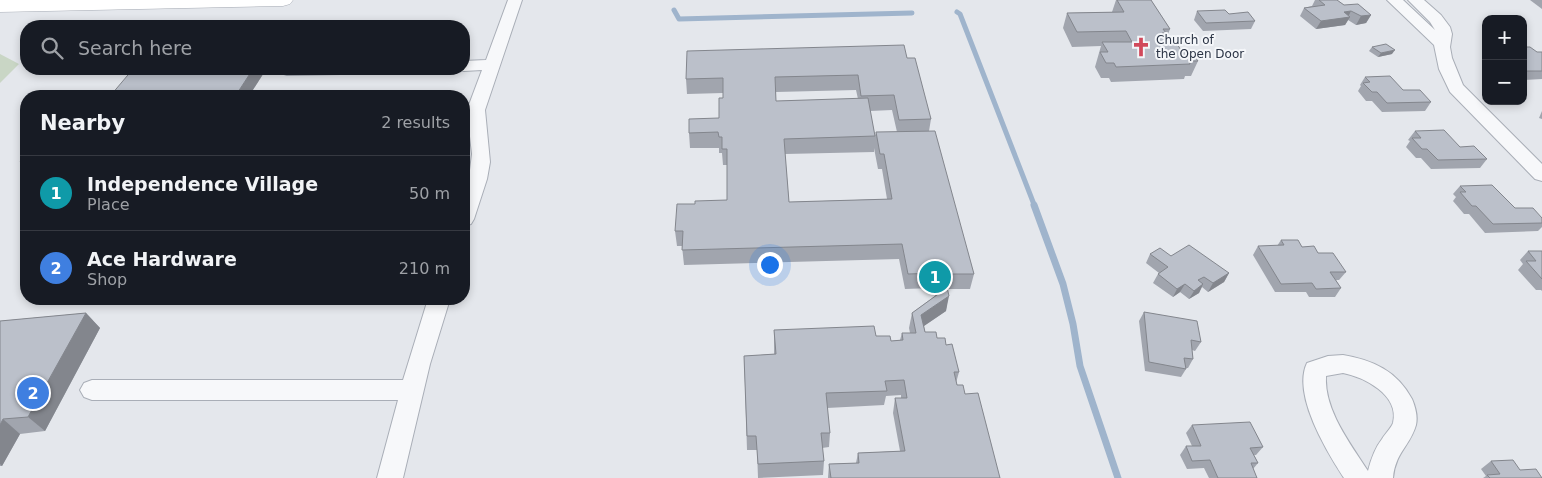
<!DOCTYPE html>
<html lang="en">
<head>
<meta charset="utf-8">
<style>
  body { margin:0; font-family:"DejaVu Sans",sans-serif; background:#242831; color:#f1f3f6 }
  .controls { position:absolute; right:15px; top:15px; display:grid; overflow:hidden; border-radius:10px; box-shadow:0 2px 8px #0003 }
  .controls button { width:45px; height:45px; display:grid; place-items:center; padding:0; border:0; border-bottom:1px solid #363941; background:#171b24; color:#f1f3f6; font:25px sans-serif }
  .you { position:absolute; left:769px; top:264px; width:18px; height:18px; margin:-12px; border:4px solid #fff; border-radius:50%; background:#1a73e8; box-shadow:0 0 0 8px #1a73e833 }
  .badge { display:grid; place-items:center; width:32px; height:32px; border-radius:50%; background:#d1495b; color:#fff; font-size:16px; font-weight:700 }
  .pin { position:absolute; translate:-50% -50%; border:2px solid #fff; box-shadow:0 1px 5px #0006 }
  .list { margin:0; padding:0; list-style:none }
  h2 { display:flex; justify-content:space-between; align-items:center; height:65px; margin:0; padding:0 20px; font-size:21px }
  h2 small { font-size:16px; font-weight:400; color:#9ea1a6 }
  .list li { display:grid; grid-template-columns:32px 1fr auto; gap:15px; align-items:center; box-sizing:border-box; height:75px; padding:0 20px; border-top:1px solid #363941 }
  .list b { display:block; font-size:19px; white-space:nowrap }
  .list p { margin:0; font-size:16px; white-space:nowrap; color:#9ea1a6 }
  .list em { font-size:16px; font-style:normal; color:#9ea1a6 }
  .icon { flex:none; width:28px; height:28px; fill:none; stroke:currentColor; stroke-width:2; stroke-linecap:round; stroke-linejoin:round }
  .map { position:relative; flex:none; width:1542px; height:478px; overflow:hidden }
  .search { position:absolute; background:#171b24; box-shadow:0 2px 8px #0003; left:20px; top:20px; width:450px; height:55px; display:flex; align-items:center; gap:12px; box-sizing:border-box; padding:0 18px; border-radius:20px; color:#9ea1a6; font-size:19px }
  .panel { position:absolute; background:#171b24; box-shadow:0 2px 8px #0003; left:20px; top:90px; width:450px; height:215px; border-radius:20px }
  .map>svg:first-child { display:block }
</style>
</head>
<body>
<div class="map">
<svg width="1542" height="478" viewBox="0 0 1542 478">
  <rect width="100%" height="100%" fill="#e4e7ec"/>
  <path fill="#c9d6c5" d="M 0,54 L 19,64 L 0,83 Z"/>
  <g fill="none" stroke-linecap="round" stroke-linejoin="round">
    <g stroke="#9fb4cc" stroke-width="5">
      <path d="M 674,10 L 679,19 L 912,13"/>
      <path d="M 957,12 L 960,14 L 1035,207"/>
    </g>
    <path stroke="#9fb4cc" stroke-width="7" d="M 1034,205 L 1063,284 L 1073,324 L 1080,366 L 1118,478"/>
    <defs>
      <g id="street">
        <path d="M 508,0 L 522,0 L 485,110 L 490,162 L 487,179 L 474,219 L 471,224 L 464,226 L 464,192 L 470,170 L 472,154 L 467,110 L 482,70 L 464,71 L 458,69 L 464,69 L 464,61 L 486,60 Z"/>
        <path d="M 1387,0 L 1403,0 L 1435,30 L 1430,22 L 1408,0 L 1424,0 L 1441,15 L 1450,27 L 1452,34 L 1450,47 L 1452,58 L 1463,85 L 1542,164 L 1542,181 L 1535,179 L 1450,92 L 1439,69 L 1434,45 Z"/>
        <path d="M 280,69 L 348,69 L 346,72 L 340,74 L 287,75 L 281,73 Z"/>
        <path d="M 428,299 L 450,299 L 430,364 L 403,478 L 377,478 L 398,400 L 92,400 L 84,397 L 80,390 L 84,383 L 92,380 L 403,380 Z"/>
        <path d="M 1343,355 C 1373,360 1397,371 1412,399 C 1415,406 1418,417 1416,425 C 1410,446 1395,453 1393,478 L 1344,478 C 1327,452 1292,394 1307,363 L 1328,356 ZM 1343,373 C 1364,377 1400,395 1393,423 C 1391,428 1385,434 1382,439 C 1375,448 1371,459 1368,471 C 1350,443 1324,410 1326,376 Z"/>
      </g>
      <path id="secondary" d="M 0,0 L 293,0 L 290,4 L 283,6 L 0,12 Z"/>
    </defs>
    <use href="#street" stroke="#a9aeb7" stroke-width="2"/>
    <use href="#secondary" stroke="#a9aeb7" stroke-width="1"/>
    <use href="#street" fill="#f7f8fa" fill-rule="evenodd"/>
    <use href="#secondary" fill="#fff" fill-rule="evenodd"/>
  </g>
  <g fill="#a1a5ae" fill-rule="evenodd">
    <path d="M 1116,0 L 1151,0 L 1170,29 L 1166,40 L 1198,61 L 1191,76 L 1185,76 L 1184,79 L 1111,82 L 1109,78 L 1101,78 L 1095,67 L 1101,46 L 1072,47 L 1063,28 L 1067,13 L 1112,12 Z"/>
    <path d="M 1315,0 L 1337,0 L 1344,5 L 1371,15 L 1366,23 L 1356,25 L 1348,20 L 1345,25 L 1316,29 L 1300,16 L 1304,8 L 1312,6 Z"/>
    <path d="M 1530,0 L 1542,0 L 1542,9 Z"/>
    <path d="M 1197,11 L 1229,14 L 1255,21 L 1251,29 L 1203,31 L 1194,20 Z"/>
    <path d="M 1372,47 L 1392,54 L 1378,57 L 1369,51 Z"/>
    <path d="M 1523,47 L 1537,52 L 1542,52 L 1542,79 L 1523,80 Z"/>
    <path d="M 907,58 L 931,119 L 929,131 L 974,274 L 970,289 L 948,289 L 946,311 L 924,326 L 925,332 L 937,338 L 946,345 L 959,372 L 956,383 L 957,385 L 965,394 L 1000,478 L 828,478 L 829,464 L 856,463 L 858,453 L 900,451 L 893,413 L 895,398 L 901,398 L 901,395 L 886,396 L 884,405 L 827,408 L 830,433 L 829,447 L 822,448 L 824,461 L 823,475 L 758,478 L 757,450 L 747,450 L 744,356 L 774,354 L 774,330 L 876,336 L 891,341 L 900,340 L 902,333 L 910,333 L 909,328 L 912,313 L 935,296 L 934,288 L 905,289 L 899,259 L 684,265 L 682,246 L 677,246 L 675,231 L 695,204 L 727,200 L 727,165 L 723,165 L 722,153 L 719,153 L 719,148 L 690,148 L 689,133 L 719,118 L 723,98 L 723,93 L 687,94 L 686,79 ZM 856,90 L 858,99 L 776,101 L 776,92 ZM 892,110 L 897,132 L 876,132 L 875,136 L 870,111 ZM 874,148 L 878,169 L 882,169 L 887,199 L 789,202 L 785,154 L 874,152 Z"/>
    <path d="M 265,71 L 249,96 L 112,96 L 111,95 Z"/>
    <path d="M 1365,77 L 1403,90 L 1431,102 L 1425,111 L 1382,112 L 1372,101 L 1366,101 L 1358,91 L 1361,86 L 1360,85 Z"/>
    <path d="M 1542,111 L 1542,119 L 1539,118 Z"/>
    <path d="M 1415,131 L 1460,147 L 1487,159 L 1480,168 L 1431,169 L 1421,158 L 1416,158 L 1406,147 L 1410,141 L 1408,140 Z"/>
    <path d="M 26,154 L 26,170 L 20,162 Z"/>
    <path d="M 1460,186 L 1515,208 L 1542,218 L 1542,227 L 1538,231 L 1485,233 L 1469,214 L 1464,214 L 1453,201 L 1456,197 L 1453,194 Z"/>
    <path d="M 1281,240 L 1302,247 L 1318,253 L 1346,272 L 1339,280 L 1336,280 L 1341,288 L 1335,297 L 1309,297 L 1306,292 L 1275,292 L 1253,255 L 1258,246 L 1277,246 Z"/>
    <path d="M 1528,251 L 1542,251 L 1542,291 L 1541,290 L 1536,290 L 1518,270 L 1523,264 L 1520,260 Z"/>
    <path d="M 1150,254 L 1171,256 L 1229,273 L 1224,282 L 1208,292 L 1202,287 L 1199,293 L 1189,299 L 1180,292 L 1173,297 L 1153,283 L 1158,274 L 1159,273 L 1146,263 Z"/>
    <path d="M 1144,312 L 1201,342 L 1195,351 L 1192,350 L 1193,359 L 1188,368 L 1186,368 L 1186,369 L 1181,377 L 1145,371 L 1139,321 Z"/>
    <path d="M 86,313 L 100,328 L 45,431 L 20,434 L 2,466 L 0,466 L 0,321 Z"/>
    <path d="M 1192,425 L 1263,447 L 1256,455 L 1254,455 L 1258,463 L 1253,469 L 1257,478 L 1209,478 L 1204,468 L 1187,469 L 1180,455 L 1186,446 L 1192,446 L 1186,433 Z"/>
    <path d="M 1491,461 L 1520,470 L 1542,478 L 1483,478 L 1486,476 L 1481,469 Z"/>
  </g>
  <g fill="#83868d">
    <path d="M 1351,11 L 1348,17 L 1350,17 L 1345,25 L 1316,29 L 1321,21 L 1344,12 Z"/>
    <path d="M 1371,15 L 1366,23 L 1356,25 L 1361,16 Z"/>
    <path d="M 1395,50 L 1392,54 L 1378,57 L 1381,53 Z"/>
    <path d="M 253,69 L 264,69 L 265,71 L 249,96 L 240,96 L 238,92 Z"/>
    <path d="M 1229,273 L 1224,282 L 1208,292 L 1213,283 Z"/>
    <path d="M 1185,284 L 1180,292 L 1173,297 L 1177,289 Z"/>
    <path d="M 1203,284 L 1199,293 L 1189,299 L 1194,291 Z"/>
    <path d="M 949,296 L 946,311 L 918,330 L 921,315 Z"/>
    <path d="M 86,313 L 100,328 L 45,431 L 28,417 Z"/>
    <path d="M 3,419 L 20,434 L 2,466 L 0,464 L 0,425 Z"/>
  </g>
  <g fill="#bbc0ca" stroke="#83868d">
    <path d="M 1117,0 L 1151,0 L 1170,29 L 1163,29 L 1166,33 L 1162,33 L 1166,41 L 1175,41 L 1181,50 L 1190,50 L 1198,61 L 1189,61 L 1190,64 L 1116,67 L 1114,63 L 1106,63 L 1100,52 L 1108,52 L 1102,42 L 1132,42 L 1126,31 L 1077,32 L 1067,13 L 1124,12 Z"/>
    <path d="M 1319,0 L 1337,0 L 1344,5 L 1358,4 L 1371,15 L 1361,16 L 1351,11 L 1344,12 L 1350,17 L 1321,21 L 1304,8 L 1325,5 Z"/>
    <path d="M 1225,10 L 1229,14 L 1248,12 L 1255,21 L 1206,23 L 1197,11 Z"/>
    <path d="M 1386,44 L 1395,50 L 1381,53 L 1372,47 Z"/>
    <path d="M 904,45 L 907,58 L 915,58 L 931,119 L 899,120 L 894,95 L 861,96 L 858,75 L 775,77 L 776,101 L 868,98 L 875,136 L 784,139 L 789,202 L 892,199 L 884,154 L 880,154 L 876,132 L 935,131 L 974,274 L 944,274 L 949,296 L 921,315 L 925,332 L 936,332 L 937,338 L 945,338 L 946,345 L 952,344 L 959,372 L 954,372 L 957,385 L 963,385 L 965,394 L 978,393 L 1000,478 L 831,478 L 829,464 L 859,463 L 858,453 L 905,451 L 895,398 L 907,398 L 904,380 L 885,381 L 887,391 L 826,393 L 830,433 L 821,433 L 824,461 L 758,464 L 756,436 L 747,436 L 744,356 L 776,354 L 774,330 L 874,326 L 876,336 L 890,336 L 891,341 L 903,340 L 902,333 L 916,333 L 912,313 L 941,292 L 937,273 L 908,274 L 902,244 L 682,250 L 683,231 L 675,231 L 677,204 L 695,204 L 695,201 L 727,200 L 727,149 L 722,149 L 722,137 L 719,137 L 718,132 L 689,133 L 689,119 L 719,118 L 719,98 L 723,98 L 723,78 L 686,79 L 687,51 Z"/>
    <path d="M 1523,47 L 1530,47 L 1537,52 L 1542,52 L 1542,71 L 1523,71 Z"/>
    <path d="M 133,69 L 253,69 L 238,92 L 111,95 Z"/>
    <path d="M 1390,76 L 1403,90 L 1420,90 L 1431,102 L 1387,103 L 1377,92 L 1372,92 L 1363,83 L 1370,82 L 1365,77 Z"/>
    <path d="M 1444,130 L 1460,147 L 1474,146 L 1487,159 L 1438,160 L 1427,149 L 1422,149 L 1412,138 L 1421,138 L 1415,131 Z"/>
    <path d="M 26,154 L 26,162 L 20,162 Z"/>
    <path d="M 1492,185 L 1515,208 L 1533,208 L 1542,218 L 1542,223 L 1493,224 L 1476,206 L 1472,206 L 1460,192 L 1466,192 L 1460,186 Z"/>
    <path d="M 1281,240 L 1298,240 L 1302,247 L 1314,246 L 1318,253 L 1333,253 L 1346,272 L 1330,272 L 1341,288 L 1316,289 L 1312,283 L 1281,284 L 1258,246 L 1284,245 Z"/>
    <path d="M 1189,245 L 1229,273 L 1213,283 L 1204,277 L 1198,280 L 1203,284 L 1194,291 L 1185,284 L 1177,289 L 1158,274 L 1168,267 L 1150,254 L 1160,248 L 1171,256 Z"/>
    <path d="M 1528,251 L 1542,251 L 1542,279 L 1526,261 L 1536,261 Z"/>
    <path d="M 1144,312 L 1197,321 L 1201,342 L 1191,340 L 1193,359 L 1184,358 L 1186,369 L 1149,362 Z"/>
    <path d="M 86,313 L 28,417 L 3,419 L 0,425 L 0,321 Z"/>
    <path d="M 1250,422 L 1263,447 L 1250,448 L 1258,463 L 1251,463 L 1257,478 L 1218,478 L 1210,460 L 1192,461 L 1186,446 L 1201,446 L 1192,425 Z"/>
    <path d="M 1513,460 L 1520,470 L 1536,469 L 1542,478 L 1490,478 L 1487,475 L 1500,474 L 1491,461 Z"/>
  </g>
  <defs>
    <symbol id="church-bare" viewBox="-9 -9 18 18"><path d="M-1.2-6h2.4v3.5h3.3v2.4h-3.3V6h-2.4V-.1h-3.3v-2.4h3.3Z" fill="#d1495b" stroke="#f4f6f9" stroke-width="2.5" paint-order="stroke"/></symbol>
  </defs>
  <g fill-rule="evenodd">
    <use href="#church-bare" x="1127" y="33" width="28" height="28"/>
  </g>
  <g text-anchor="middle" stroke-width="4" stroke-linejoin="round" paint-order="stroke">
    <g font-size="12" fill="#2b3445" stroke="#f4f6f9" text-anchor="start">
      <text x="1156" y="44">Church of<tspan x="1156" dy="14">the Open Door</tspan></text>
    </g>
  </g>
</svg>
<div class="controls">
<button>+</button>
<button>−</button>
</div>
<div class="you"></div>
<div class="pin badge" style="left:935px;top:277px;background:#0f9aa8">1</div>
<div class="pin badge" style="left:33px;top:393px;background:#3f7fe0">2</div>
<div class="search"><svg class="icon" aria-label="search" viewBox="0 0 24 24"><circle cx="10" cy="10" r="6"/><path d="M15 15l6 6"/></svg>Search here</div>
<section class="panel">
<h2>Nearby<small>2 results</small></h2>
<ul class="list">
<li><span class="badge" style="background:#0f9aa8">1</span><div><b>Independence Village</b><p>Place</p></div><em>50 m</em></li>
<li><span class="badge" style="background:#3f7fe0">2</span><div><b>Ace Hardware</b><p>Shop</p></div><em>210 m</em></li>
</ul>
</section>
</div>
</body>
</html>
